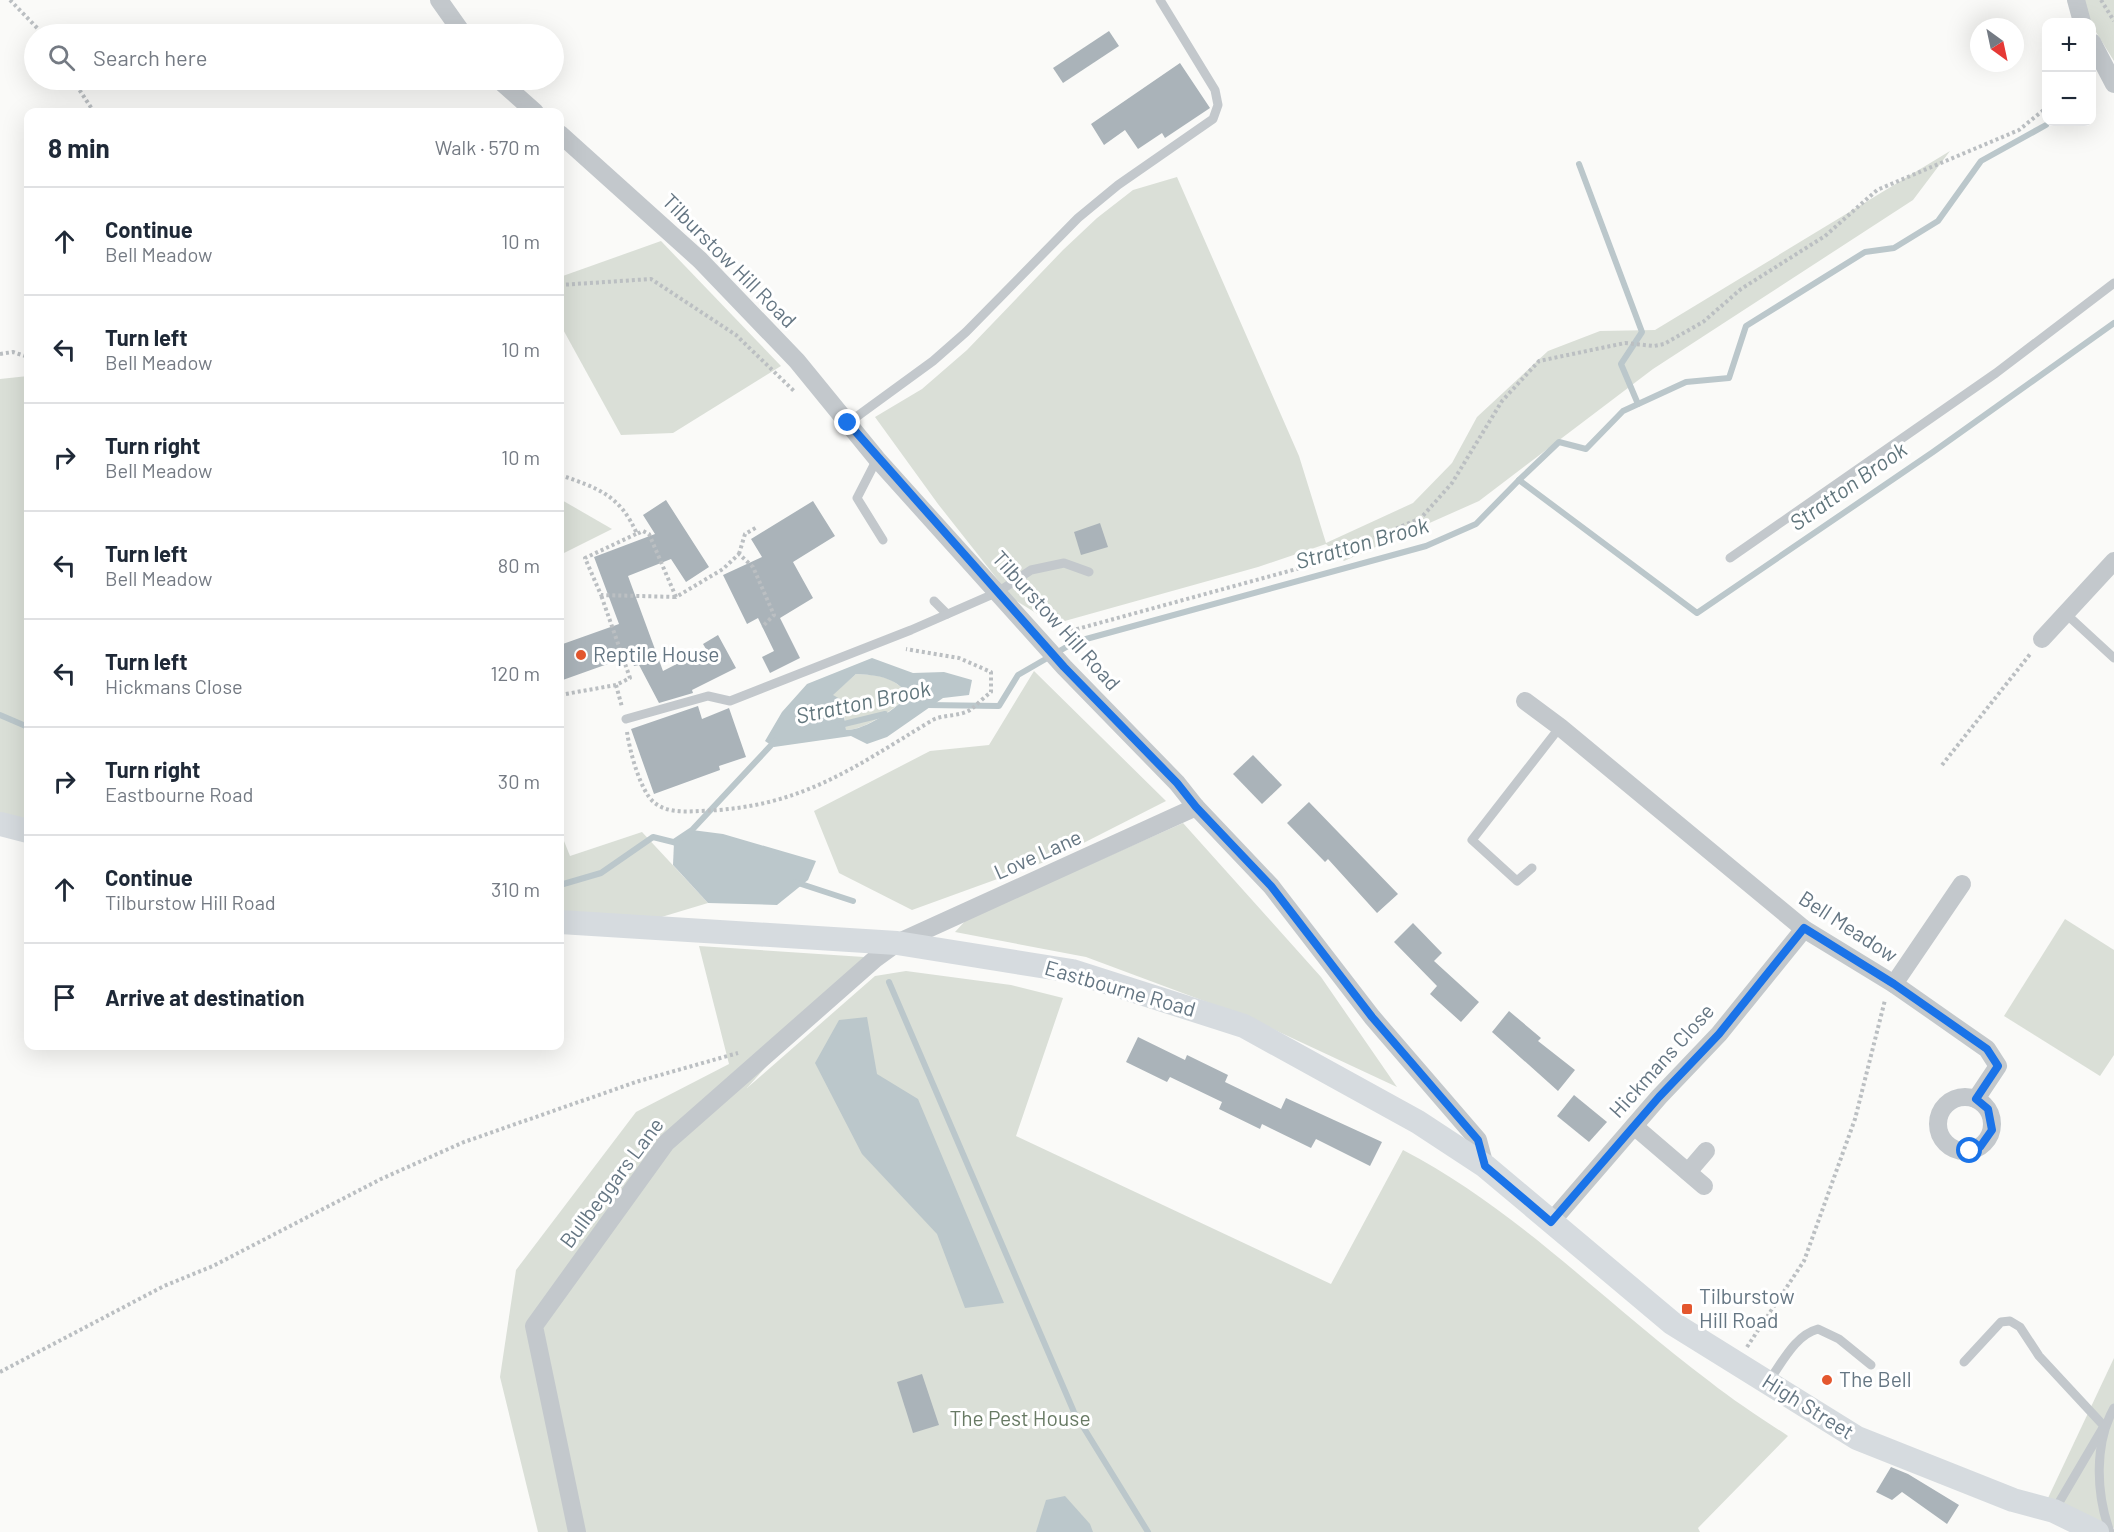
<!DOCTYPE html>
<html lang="en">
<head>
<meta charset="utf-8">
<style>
  body { margin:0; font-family:Barlow,sans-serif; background:#f2f2f3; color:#1f2937 }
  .controls { position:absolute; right:18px; top:18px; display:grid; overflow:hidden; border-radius:12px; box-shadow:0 6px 24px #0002 }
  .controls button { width:54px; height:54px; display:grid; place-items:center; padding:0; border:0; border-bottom:2px solid #e0e1e3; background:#fff; color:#1f2937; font:30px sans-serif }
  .compass { position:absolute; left:1970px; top:18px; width:54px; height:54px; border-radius:50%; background:#fff; box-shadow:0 6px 24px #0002; rotate:147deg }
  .stop { position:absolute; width:18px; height:18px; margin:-14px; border:4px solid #1a73e8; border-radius:50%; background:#fff }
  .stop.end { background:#1a73e8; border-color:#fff; box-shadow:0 2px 6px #0008 }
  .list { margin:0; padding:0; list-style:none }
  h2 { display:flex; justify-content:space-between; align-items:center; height:78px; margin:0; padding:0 24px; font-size:26px }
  h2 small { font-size:20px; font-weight:400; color:#747a83 }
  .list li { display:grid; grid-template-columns:39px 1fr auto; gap:18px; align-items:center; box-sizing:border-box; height:108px; padding:0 24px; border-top:2px solid #e0e1e3 }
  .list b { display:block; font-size:22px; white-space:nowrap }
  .list p { margin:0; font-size:20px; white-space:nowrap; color:#747a83 }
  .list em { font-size:20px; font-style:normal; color:#747a83 }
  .icon { flex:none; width:33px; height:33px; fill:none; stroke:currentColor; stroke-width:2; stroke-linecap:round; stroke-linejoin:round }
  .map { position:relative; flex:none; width:2114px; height:1532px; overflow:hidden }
  .search { position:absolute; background:#fff; box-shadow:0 6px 24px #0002; left:24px; top:24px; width:540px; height:66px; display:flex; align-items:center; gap:15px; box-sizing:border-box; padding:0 21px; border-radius:33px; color:#747a83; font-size:22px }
  .panel { position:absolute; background:#fff; box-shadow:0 6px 24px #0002; left:24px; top:108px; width:540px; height:942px; border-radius:12px }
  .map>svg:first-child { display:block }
</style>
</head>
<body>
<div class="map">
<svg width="2114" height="1532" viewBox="0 0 2114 1532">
  <rect width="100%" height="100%" fill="#fafaf8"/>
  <g fill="#dadfd7">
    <path d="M 2076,0 L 2114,0 L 2114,61 Z"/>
    <path d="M 1950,151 L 1913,200 L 1653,369 L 1479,501 L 1344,561 L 1326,544 L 1258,567 L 1054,624 L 1013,599 L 938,504 L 875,417 L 922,389 L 967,350 L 1063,250 L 1097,218 L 1133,190 L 1177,177 L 1299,456 L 1326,543 L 1413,503 L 1452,463 L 1477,417 L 1548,351 L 1600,331 L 1655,330 Z"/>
    <path d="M 661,241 L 781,366 L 673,433 L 621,435 L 560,324 L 560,277 Z"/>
    <path d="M 28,376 L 28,831 L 0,824 L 0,379 Z"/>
    <path d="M 560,499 L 612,529 L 560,555 Z"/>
    <path d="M 1034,671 L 1166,801 L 1050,860 L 912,910 L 839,873 L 814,811 L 930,751 L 989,745 Z"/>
    <path d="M 856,674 C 879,675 892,676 908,694 C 899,707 863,731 846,730 L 845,718 L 832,695 Z"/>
    <path d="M 1183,823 L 1321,977 L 1397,1087 L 1247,1017 L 1086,957 L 955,932 L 967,919 Z"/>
    <path d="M 560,831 L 570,856 L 642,832 L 708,903 L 635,925 L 560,922 Z"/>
    <path d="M 2065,919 L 2114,950 L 2114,1055 L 2100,1076 L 2004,1016 Z"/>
    <path d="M 699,946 L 864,957 L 747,1088 L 875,976 L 906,971 L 1011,985 L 1063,998 L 1016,1136 L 1331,1284 L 1403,1150 C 1517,1209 1607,1305 1709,1381 C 1734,1401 1761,1418 1788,1436 L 1698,1528 L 1700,1532 L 538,1532 L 500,1377 L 516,1270 L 636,1112 L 729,1064 Z"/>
    <path d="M 2114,1358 L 2114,1528 L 2048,1498 Z"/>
  </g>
  <g fill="#bbc7cb" fill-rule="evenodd">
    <path d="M 872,658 L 913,673 L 944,672 L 972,680 L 969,695 L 943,698 L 887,737 L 867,744 L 851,736 L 774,747 L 765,741 L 782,712 L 807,684 ZM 856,674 C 877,675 894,677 908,694 C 899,708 863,731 846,730 L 842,700 L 833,695 Z"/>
    <path d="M 692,830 L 723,834 L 816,861 L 808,880 L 777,905 L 708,903 L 673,865 L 674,842 Z"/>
    <path d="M 867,1017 L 877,1074 L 918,1099 L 1004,1303 L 965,1308 L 937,1234 L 862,1154 L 815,1063 L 839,1020 Z"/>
    <path d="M 1065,1496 L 1090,1524 L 1093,1532 L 1036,1532 L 1046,1500 Z"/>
  </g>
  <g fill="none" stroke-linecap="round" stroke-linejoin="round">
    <g stroke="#bbc7cb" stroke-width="6">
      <path d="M 1579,164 L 1642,332 L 1621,364 L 1638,404"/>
      <path d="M 1519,480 L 1559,442 L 1586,449 L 1623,411 L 1686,382 L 1729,378 L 1746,326 L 1865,252 L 1894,248 L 1938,221 L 1981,161 L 2046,125"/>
      <path d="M 927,705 L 999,706 L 1018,675 L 1075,642 L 1426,546 L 1476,524 L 1519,480 L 1697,613 L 1933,452 L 2114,323"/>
      <path d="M 0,715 L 28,727"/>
      <path d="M 840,725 L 885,714"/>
      <path d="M 674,842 L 692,830 L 775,741"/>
      <path d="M 795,882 L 853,901"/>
      <path d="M 560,885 L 601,873 L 653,837 L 677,843"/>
      <path d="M 889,982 L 1074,1412 L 1148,1532"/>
    </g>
  </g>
  <g fill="#aab3b9">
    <path d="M 1109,31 L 1119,46 L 1063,83 L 1053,68 Z"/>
    <path d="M 1180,63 L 1210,108 L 1165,138 L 1162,133 L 1138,149 L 1125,130 L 1104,145 L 1091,124 Z"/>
    <path d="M 666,500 L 709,567 L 686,582 L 671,559 L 628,576 L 663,671 L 706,649 L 703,644 L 718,635 L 736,668 L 692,690 L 693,693 L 659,703 L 639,665 L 634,666 L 630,656 L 560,681 L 560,645 L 619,624 L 594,557 L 655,534 L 643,515 Z"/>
    <path d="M 813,501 L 835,536 L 793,562 L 813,598 L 780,618 L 800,658 L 770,673 L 762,657 L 774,651 L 758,618 L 747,624 L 723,575 L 762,557 L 751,539 Z"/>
    <path d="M 1100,523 L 1108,547 L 1081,555 L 1074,532 Z"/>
    <path d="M 698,706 L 702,719 L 729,708 L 746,757 L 719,766 L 720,770 L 654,794 L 631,729 Z"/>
    <path d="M 1253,755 L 1282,785 L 1262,804 L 1233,774 Z"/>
    <path d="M 1309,802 L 1398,894 L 1377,913 L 1328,859 L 1325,862 L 1287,823 Z"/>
    <path d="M 1413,923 L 1442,953 L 1434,961 L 1479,1002 L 1461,1022 L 1430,994 L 1437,986 L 1394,942 Z"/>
    <path d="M 1509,1011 L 1541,1038 L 1538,1041 L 1575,1070 L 1558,1091 L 1492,1032 Z"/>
    <path d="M 1138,1037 L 1185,1060 L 1187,1055 L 1228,1075 L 1225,1082 L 1281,1109 L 1286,1098 L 1382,1142 L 1370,1166 L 1316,1139 L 1311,1148 L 1262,1124 L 1260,1129 L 1219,1109 L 1222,1102 L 1170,1077 L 1167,1082 L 1126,1062 Z"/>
    <path d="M 1574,1095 L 1607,1122 L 1589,1142 L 1557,1116 Z"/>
    <path d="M 922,1374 L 939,1425 L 913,1433 L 897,1382 Z"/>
    <path d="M 1891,1467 L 1908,1474 L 1959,1505 L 1947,1524 L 1902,1492 L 1892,1500 L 1876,1492 Z"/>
  </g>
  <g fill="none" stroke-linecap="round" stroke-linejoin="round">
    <g stroke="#bbbfc2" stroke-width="4" stroke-dasharray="3 3" stroke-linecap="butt">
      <path d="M 10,0 L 43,34"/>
      <path d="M 2101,0 L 2114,21"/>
      <path d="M 73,80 L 94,112"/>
      <path d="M 560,285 L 651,279 L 736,335 L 794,391"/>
      <path d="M 0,354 L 13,352 L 28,357"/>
      <path d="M 560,475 C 598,488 620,495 637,534 L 643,531 L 649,534 L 676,597 L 723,569 L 739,554 L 753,567 L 774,615 L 762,627"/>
      <path d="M 636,534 L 585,558 L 601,595 L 676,597"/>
      <path d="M 739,554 L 745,534 L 757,527"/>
      <path d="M 1059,634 L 1311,565 L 1421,518 L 1452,483 L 1502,401 L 1539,361 L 1625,343 L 1654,346 L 1664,344 L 1703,322 L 1741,289 L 1825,236 L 1877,190 L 2019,130 L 2046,108"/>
      <path d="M 616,685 L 622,707"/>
      <path d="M 560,695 L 616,685 L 630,678 L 601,595"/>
      <path d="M 627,732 C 630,752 638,781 649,797 C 661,813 682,812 700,811 C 799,808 850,770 931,721 C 942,714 959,717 970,710 C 977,705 984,697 991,692 L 991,672 L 959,658 L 906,649"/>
      <path d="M 1942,765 L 2031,653"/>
      <path d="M 1747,1347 L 1804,1261 L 1855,1119 L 1885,1000"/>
      <path d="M 0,1372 L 164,1286 L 213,1266 L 381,1179 L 464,1142 L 639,1081 L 738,1053"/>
    </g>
    <g stroke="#c3c8cc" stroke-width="9">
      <path d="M 848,423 L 933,361 L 966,332 L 1078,218 L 1118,185 L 1213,119 L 1218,105 L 1215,90 L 1160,0"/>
      <path d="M 877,459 L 857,498 L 883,540"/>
      <path d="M 1730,558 L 1996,373 L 2114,283"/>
      <path d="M 934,601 L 947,614"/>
      <path d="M 2065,613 L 2114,658"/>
      <path d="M 626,719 L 708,696 L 730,701 L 911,630 L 998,592 L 1031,570 L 1064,563 L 1089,572"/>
      <path d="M 1532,868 L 1517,881 L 1472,840 L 1560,727"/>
      <path d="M 1964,1362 L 2001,1322 L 2010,1321 L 2020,1327 L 2039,1356 L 2104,1426 L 2054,1511"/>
      <path d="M 1768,1382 C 1782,1363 1795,1335 1818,1329 L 1839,1339 L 1871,1365"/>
      <path d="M 2110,1532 C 2096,1494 2094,1444 2114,1408"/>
    </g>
    <g stroke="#c3c8cc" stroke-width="18">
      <path d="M 439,0 L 463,34"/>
      <path d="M 2076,0 L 2082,22"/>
      <path d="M 2092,42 L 2114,84"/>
      <path d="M 499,80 L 535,112"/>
      <path d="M 560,134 L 700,260 L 797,361 L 877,459 L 1064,667 L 1177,783 L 1196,807 L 1271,886 L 1372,1017 L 1478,1140 L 1485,1166"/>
      <path d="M 2042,639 L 2114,561"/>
      <path d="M 1525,701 L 1560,727 L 1804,929 L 1894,984 L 1987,1049 L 1998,1066 L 1976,1099"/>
      <path d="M 1894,984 L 1962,884"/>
      <circle cx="1965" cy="1124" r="27"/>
      <path d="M 1634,1126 L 1704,1186"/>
      <path d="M 1688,1172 L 1706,1151"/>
      <path d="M 1551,1222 L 1659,1097 L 1719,1034 L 1804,929"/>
      <path d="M 577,1532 L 534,1326 L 666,1143 L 875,959 L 897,943 L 1196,807"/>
    </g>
    <g stroke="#d6dbdf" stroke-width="24">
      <path d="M 0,824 L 28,831"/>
      <path d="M 560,922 L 897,943 L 1072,971 L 1244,1026 L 1418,1122 L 1485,1166 L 1672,1323 L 1857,1438 L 2013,1500 L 2054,1511 L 2097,1532"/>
    </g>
  </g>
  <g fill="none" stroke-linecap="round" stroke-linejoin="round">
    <path stroke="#1a73e8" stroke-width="8" d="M 848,423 L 1064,667 L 1177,783 L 1196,807 L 1271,886 L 1372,1017 L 1478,1140 L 1485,1166 L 1551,1222 L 1659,1097 L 1719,1034 L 1804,928 L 1894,984 L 1987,1049 L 1998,1066 L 1976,1099 L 1988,1109 L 1992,1130 L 1980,1147 L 1970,1151"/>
  </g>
  <g fill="#e4572e" stroke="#fff" stroke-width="2">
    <circle cx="581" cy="655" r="6"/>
    <rect x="1681" y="1303" width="12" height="12" rx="3"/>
    <circle cx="1827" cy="1380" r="6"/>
  </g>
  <g text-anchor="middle" stroke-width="6" stroke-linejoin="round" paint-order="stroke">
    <g font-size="21" fill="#657683" stroke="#fff">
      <text transform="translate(729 261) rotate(45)" y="7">Tilburstow Hill Road</text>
      <text transform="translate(1056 621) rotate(48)" y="7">Tilburstow Hill Road</text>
      <text transform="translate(1038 855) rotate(-24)" y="7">Love Lane</text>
      <text transform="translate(1848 927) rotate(33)" y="7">Bell Meadow</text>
      <text transform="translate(1120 989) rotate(16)" y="7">Eastbourne Road</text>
      <text transform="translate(1662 1061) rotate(-48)" y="7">Hickmans Close</text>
      <text transform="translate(612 1183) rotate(-53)" y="7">Bullbeggars Lane</text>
      <text transform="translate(1808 1407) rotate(32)" y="7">High Street</text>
    </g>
    <g font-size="21" fill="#657683" stroke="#fff" text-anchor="start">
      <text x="593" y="662">Reptile House</text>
      <text x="1699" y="1304">Tilburstow<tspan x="1699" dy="24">Hill Road</tspan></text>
      <text x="1839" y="1387">The Bell</text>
    </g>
    <g font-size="21" fill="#687a64" stroke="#fff">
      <text x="1020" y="1426">The Pest House</text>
    </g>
    <g font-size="22" font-style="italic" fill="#60757c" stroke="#fff">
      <text transform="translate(1848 486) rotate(-35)" y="8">Stratton Brook</text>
      <text transform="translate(1362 543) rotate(-16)" y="8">Stratton Brook</text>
      <text transform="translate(863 702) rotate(-12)" y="8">Stratton Brook</text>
    </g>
  </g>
</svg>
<div class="controls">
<button>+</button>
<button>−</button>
</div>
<svg class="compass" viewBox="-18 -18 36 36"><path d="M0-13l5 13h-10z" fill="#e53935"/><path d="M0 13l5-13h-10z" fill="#747a83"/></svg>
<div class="stop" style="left:1970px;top:1151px"></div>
<div class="stop end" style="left:848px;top:423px"></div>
<div class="search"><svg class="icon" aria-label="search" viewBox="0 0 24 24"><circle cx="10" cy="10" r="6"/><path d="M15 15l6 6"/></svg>Search here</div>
<section class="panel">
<h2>8 min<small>Walk · 570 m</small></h2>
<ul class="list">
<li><svg class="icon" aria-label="ahead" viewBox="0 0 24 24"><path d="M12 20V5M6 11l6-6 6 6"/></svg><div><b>Continue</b><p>Bell Meadow</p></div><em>10 m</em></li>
<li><svg class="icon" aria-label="left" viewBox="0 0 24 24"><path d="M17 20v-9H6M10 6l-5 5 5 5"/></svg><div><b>Turn left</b><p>Bell Meadow</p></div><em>10 m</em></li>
<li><svg class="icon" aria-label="right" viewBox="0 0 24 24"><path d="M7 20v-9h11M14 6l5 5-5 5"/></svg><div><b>Turn right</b><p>Bell Meadow</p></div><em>10 m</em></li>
<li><svg class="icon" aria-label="left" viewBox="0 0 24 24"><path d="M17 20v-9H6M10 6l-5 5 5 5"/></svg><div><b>Turn left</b><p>Bell Meadow</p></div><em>80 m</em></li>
<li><svg class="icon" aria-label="left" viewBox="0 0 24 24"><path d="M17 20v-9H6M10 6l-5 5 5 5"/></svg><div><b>Turn left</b><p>Hickmans Close</p></div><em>120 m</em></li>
<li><svg class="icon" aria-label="right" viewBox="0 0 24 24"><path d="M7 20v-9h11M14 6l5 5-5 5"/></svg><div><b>Turn right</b><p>Eastbourne Road</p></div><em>30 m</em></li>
<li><svg class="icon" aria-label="ahead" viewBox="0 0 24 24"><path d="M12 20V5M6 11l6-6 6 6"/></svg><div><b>Continue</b><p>Tilburstow Hill Road</p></div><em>310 m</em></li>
<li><svg class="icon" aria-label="arrive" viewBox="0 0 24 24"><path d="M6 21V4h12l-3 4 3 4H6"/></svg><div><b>Arrive at destination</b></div></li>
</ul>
</section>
</div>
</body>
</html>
